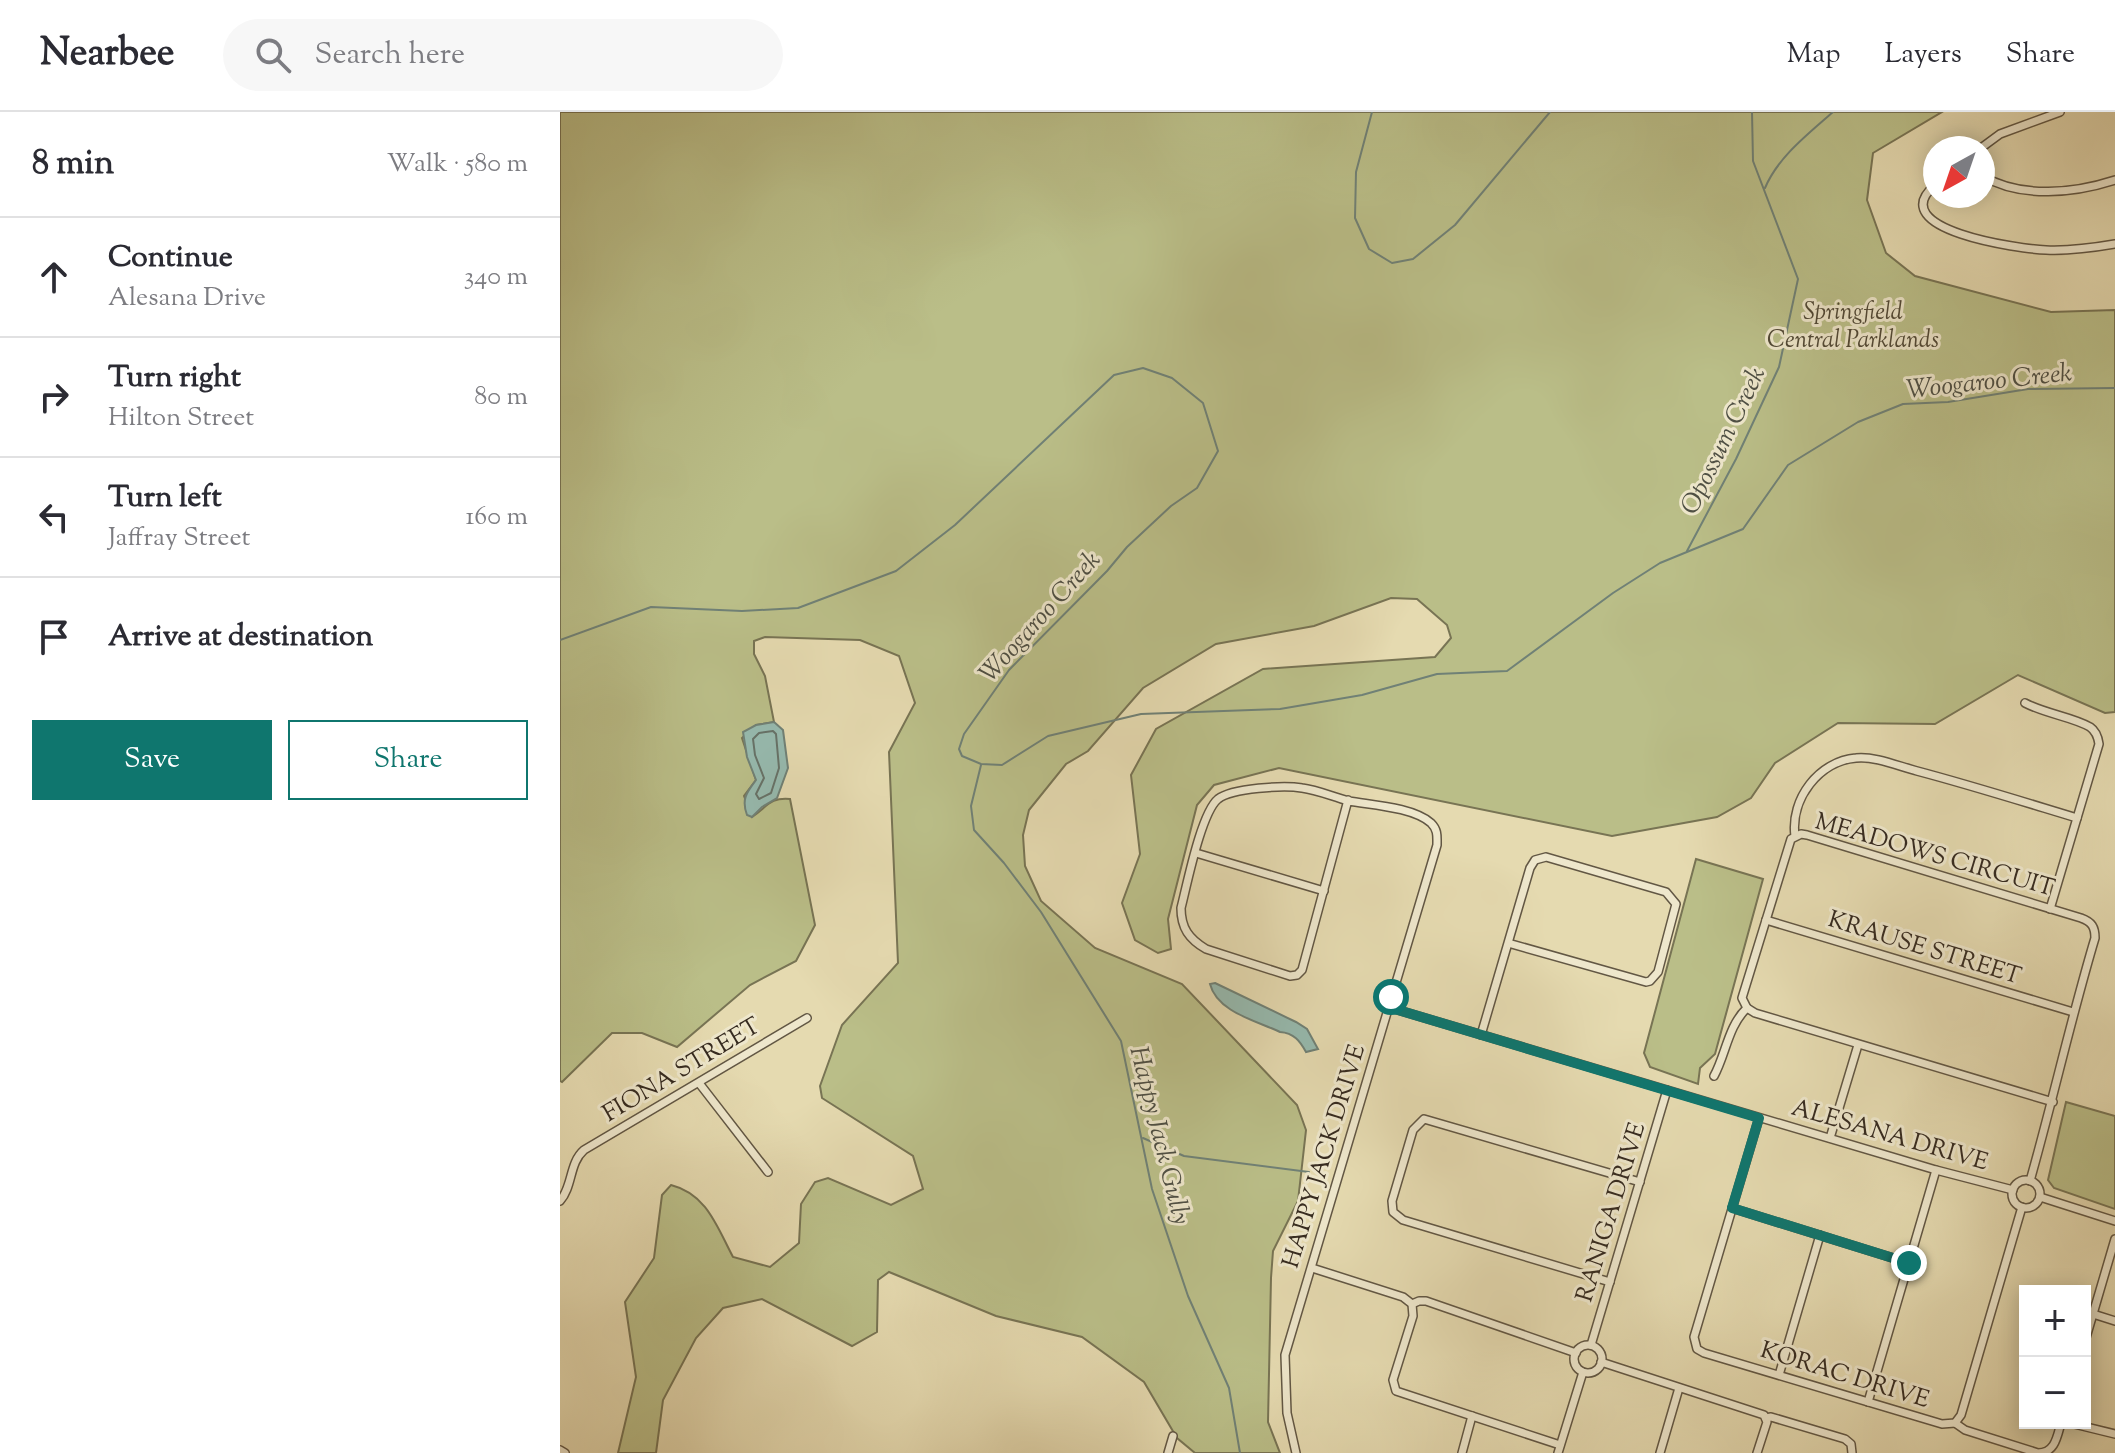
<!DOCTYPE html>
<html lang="en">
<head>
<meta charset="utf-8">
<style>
  body { margin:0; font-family:"Sorts Mill Goudy",serif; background:#f7f7f7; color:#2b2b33 }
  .controls { position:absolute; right:24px; bottom:24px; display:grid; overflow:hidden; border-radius:0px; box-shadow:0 4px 20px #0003 }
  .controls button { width:72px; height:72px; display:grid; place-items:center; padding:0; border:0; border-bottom:2px solid #e1e1e2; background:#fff; color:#2b2b33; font:40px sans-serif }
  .compass { position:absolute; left:1363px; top:24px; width:72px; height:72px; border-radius:50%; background:#fff; box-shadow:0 4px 20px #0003; rotate:220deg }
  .stop { position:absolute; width:24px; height:24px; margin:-18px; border:6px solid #0f766e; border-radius:50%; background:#fff }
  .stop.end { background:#0f766e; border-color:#fff; box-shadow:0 2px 8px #0008 }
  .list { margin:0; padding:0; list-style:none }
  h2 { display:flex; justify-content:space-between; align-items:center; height:104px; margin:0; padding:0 32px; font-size:34px }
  h2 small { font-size:26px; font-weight:400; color:#7c7c81 }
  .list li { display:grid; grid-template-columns:52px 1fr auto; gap:24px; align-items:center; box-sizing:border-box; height:120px; padding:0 32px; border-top:2px solid #e1e1e2 }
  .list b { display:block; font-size:30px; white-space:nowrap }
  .list p { margin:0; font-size:26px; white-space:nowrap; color:#7c7c81 }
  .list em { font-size:26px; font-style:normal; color:#7c7c81 }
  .actions { display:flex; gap:16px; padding:24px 32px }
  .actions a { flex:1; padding:18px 0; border:2px solid #0f766e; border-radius:0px; text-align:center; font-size:28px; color:#0f766e }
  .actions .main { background:#0f766e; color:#fff }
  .icon { flex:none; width:44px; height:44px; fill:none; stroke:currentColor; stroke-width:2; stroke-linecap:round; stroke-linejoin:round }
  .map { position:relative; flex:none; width:1555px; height:1341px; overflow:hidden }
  header { display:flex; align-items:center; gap:48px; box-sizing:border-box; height:112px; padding:0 40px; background:#fff; border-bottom:2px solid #e1e1e2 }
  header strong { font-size:38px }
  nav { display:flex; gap:44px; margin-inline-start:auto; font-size:28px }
  .search { width:560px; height:72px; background:#f7f7f7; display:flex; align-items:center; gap:20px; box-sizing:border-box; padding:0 28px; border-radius:44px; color:#7c7c81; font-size:30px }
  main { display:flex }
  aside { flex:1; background:#fff }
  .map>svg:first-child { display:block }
</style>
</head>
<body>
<header>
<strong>Nearbee</strong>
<div class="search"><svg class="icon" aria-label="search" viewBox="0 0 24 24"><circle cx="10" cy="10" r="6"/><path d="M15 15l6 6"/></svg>Search here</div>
<nav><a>Map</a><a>Layers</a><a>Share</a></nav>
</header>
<main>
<aside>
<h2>8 min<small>Walk · 580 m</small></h2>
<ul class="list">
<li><svg class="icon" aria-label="ahead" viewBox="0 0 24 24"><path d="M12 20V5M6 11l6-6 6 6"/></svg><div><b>Continue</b><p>Alesana Drive</p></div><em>340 m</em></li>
<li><svg class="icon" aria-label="right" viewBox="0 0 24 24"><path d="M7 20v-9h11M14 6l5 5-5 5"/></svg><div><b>Turn right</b><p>Hilton Street</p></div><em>80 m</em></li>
<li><svg class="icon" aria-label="left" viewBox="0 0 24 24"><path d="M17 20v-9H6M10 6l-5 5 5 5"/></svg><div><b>Turn left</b><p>Jaffray Street</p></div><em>160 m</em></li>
<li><svg class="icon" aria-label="arrive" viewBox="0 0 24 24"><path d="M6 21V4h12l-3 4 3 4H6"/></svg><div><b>Arrive at destination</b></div></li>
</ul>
<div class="actions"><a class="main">Save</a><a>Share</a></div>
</aside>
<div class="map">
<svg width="1555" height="1341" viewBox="0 0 1555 1341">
  <rect width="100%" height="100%" fill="#e5dab0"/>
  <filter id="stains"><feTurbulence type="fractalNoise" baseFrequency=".0025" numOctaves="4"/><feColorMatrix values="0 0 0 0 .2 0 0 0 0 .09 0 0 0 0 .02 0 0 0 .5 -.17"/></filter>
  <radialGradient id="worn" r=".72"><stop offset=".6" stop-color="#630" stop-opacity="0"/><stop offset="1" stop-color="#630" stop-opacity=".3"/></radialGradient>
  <g fill="#babe88" stroke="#787454" stroke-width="2">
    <path d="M 0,0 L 1382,0 L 1313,41 L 1307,88 L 1326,141 L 1355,164 L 1491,200 L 1555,198 L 1555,600 L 1545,601 L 1458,563 L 1375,612 L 1278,611 L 1215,651 L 1191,686 L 1157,705 L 1052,724 L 719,656 L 654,673 L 637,693 L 608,807 L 611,837 L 598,841 L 575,828 L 562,791 L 580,742 L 571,663 L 596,617 L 703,557 L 875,545 L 891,526 L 887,513 L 857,487 L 831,486 L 754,514 L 656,532 L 583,576 L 528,639 L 506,652 L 469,698 L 463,723 L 465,754 L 481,789 L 535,836 L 622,872 L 737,993 L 746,1018 L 738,1089 L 713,1139 L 711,1166 L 708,1310 L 720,1341 L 635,1341 L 617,1326 L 584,1270 L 522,1225 L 436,1204 L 329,1160 L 318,1168 L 317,1220 L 292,1234 L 202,1187 L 163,1196 L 136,1226 L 103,1288 L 96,1341 L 58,1341 L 76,1265 L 65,1190 L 94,1146 L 102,1083 L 111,1073 C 147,1082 157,1115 173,1145 L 210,1155 L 239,1131 L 241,1092 L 255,1070 L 268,1066 L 331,1093 L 363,1077 L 353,1044 L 262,986 L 260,974 L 282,913 L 338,851 L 329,640 L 355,591 L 339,544 L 300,528 L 205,525 L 194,529 L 194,542 L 205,564 L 214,610 L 196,613 L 182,626 L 196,668 L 184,684 L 192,705 C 207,695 210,685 230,687 L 255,813 L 236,849 L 190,873 L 117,935 L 82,921 L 52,921 L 2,970 L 0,969 Z"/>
    <path d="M 1136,747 L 1203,767 L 1155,942 L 1140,956 L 1138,972 L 1090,955 L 1084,941 Z"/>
    <path d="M 1506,990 L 1555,1004 L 1555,1097 L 1494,1076 L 1488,1068 Z"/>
  </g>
  <g fill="#96baaf" stroke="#708176" stroke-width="2">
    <path d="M 214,610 L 223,618 L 228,656 L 217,686 L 202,695 L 192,705 L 187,703 C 181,687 187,680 196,668 L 187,645 L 183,620 L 196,613 Z"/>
    <path d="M 655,871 L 736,910 L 747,917 L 758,937 L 746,940 C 740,929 734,921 720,920 C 697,909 657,900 650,872 Z"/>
  </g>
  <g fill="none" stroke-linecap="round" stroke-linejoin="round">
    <path stroke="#667268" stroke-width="2" d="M 213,619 L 216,622 L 219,656 L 211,681 L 199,687 L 196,682 L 204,666 L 195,643 L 193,627 L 199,621 Z"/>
    <g stroke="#708176" stroke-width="2">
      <path d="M 812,0 L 796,60 L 795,106 L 809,137 L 832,151 L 853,147 L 895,113 L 990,0"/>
      <path d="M 1205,76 C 1218,45 1248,22 1273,0"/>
      <path d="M 1127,439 L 1176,347 L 1219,255 L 1238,167 L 1193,49 L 1192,0"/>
      <path d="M 0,528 L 91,495 L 182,499 L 238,496 L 336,459 L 395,413 L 554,263 L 583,256 L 612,266 L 643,291 L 658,339 L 637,376 L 611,394 L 567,435 L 547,459 L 449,558 L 404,622 L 399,637 L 402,644 L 421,652 L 442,653 L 488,624 L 581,602 L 720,597 L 802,583 L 877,562 L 947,559 L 1053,481 L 1100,451 L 1183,417 L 1228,353 L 1298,310 L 1343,292 L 1388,290 L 1468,277 L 1555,276"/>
      <path d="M 421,653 L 411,694 L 414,718 L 444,751 L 481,800 L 561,929 L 592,1077 L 628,1184 L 669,1276 L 680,1341"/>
      <path d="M 583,1026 L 624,1044 L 749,1060"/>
    </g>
    <defs>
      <g id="street">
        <path d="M 1421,36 L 1440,22 L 1500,0"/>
        <path d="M 1423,64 C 1461,87 1515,81 1555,68"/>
        <path d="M 1375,73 C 1322,118 1460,137 1486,138 C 1509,139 1532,136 1555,132"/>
        <path d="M 1465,591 C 1486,602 1513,605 1530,615 C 1536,619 1538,625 1539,632 L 1490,797"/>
        <path d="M 1235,724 C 1230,687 1259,649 1296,646 C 1315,644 1338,654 1357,659 C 1410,673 1464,690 1517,706"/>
        <path d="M 636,741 L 764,779"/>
        <path d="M 1206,808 L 1513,900"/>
        <path d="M 828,895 L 1376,1058 L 1453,1078"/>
        <path d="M 921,923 L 970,756 L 975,748 L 986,745 L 1106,780 L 1116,792 L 1098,860 L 1090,869 L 1086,870 L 948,831"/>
        <path d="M 1154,964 C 1166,942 1168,914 1187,896"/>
        <path d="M 139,971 L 208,1060"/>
        <path d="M 1199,1006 L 1134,1225 L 1137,1237 L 1144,1241 L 1382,1312 L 1395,1311 L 1401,1303 L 1462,1095"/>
        <path d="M 1270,1026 L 1298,933"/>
        <circle cx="1466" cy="1082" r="14"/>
        <path d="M 1470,1069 C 1493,988 1511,906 1535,826 C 1535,815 1532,810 1521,806 L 1247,723 L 1241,722 L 1231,727 L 1182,886 L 1187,896 L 1195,901 L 1493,990"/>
        <path d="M 1480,1085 L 1555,1109"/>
        <path d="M 0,1089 C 13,1074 9,1051 24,1038 L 247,906"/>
        <path d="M 1172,1096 L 1349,1151"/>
        <path d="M 752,1156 L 843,1185 L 852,1192 L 853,1204 L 833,1268 L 836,1279 L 1000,1333"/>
        <path d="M 1050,1170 L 843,1108 L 833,1100 L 832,1089 L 853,1018 L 864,1007 L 1080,1070"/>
        <path d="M 852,1192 L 859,1189 L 866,1189 L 1016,1241"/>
        <path d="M 1533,1202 L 1555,1209"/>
        <path d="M 1525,1229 L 1555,1127"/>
        <path d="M 1031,1233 L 1107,978"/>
        <circle cx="1028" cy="1247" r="14"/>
        <path d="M 1041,1250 L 1204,1303 L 1207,1310 L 1197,1341"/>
        <path d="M 1219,1263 L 1260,1123"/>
        <path d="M 1308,1290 L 1376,1058"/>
        <path d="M 1206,1306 L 1211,1305 L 1285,1327 L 1291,1332 L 1292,1341"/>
        <path d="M 1395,1311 L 1405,1318 L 1478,1341 C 1495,1341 1497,1325 1501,1311"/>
        <path d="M 1510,1311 L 1555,1322"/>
        <path d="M 0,1338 L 5,1341"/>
        <path d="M 608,1341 L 613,1324"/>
        <path d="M 736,1341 L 727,1301 L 725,1243 L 877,733 C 877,724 878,718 871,711 C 853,695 811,693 789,689 C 773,685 758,678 742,676 C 724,673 672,676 658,687 C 641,701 627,773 621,796 C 621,816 629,827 646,837 L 730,864 L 737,863 L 742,858 L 788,688"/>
        <path d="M 902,1341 L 912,1304"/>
        <path d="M 998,1341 L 1023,1260"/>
        <path d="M 1100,1341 L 1119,1276"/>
      </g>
    </defs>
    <use href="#street" stroke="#625744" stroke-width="10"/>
    <use href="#street" stroke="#eee7cc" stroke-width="7"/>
  </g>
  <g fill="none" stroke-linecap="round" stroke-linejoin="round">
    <path stroke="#0f766e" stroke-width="10" d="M 831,885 L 828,895 L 1199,1006 L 1172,1096 L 1349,1151"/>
  </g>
  <g text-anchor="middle" stroke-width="6" stroke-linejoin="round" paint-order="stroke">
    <g font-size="24" font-style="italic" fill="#504835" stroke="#eee7cc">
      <text x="1293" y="207">Springfield<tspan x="1293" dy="28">Central Parklands</tspan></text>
    </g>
    <g font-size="24" fill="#362b20" stroke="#eee7cc">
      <text transform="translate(1375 742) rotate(16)" y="8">MEADOWS CIRCUIT</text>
      <text transform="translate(1365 835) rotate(17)" y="8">KRAUSE STREET</text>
      <text transform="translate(121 957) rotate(-31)" y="8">FIONA STREET</text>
      <text transform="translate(1330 1022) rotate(16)" y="8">ALESANA DRIVE</text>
      <text transform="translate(763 1044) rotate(-73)" y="8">HAPPY JACK DRIVE</text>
      <text transform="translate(1050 1100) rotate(-73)" y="8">RANIGA DRIVE</text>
      <text transform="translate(1285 1262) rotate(17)" y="8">KORAC DRIVE</text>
    </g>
    <g font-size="26" font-style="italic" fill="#4e4f44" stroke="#eee7cc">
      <text transform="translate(1429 268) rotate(-6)" y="9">Woogaroo Creek</text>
      <text transform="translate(1162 328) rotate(-64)" y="9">Opossum Creek</text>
      <text transform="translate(479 504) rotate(-48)" y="9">Woogaroo Creek</text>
      <text transform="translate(601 1023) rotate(76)" y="9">Happy Jack Gully</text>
    </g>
  </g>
  <rect width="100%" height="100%" filter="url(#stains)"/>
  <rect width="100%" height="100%" fill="url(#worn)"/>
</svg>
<div class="controls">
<button>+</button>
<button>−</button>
</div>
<svg class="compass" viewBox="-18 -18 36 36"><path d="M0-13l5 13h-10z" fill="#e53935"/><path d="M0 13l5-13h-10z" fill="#7c7c81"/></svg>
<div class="stop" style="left:831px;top:885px"></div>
<div class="stop end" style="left:1349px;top:1151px"></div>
</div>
</main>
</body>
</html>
